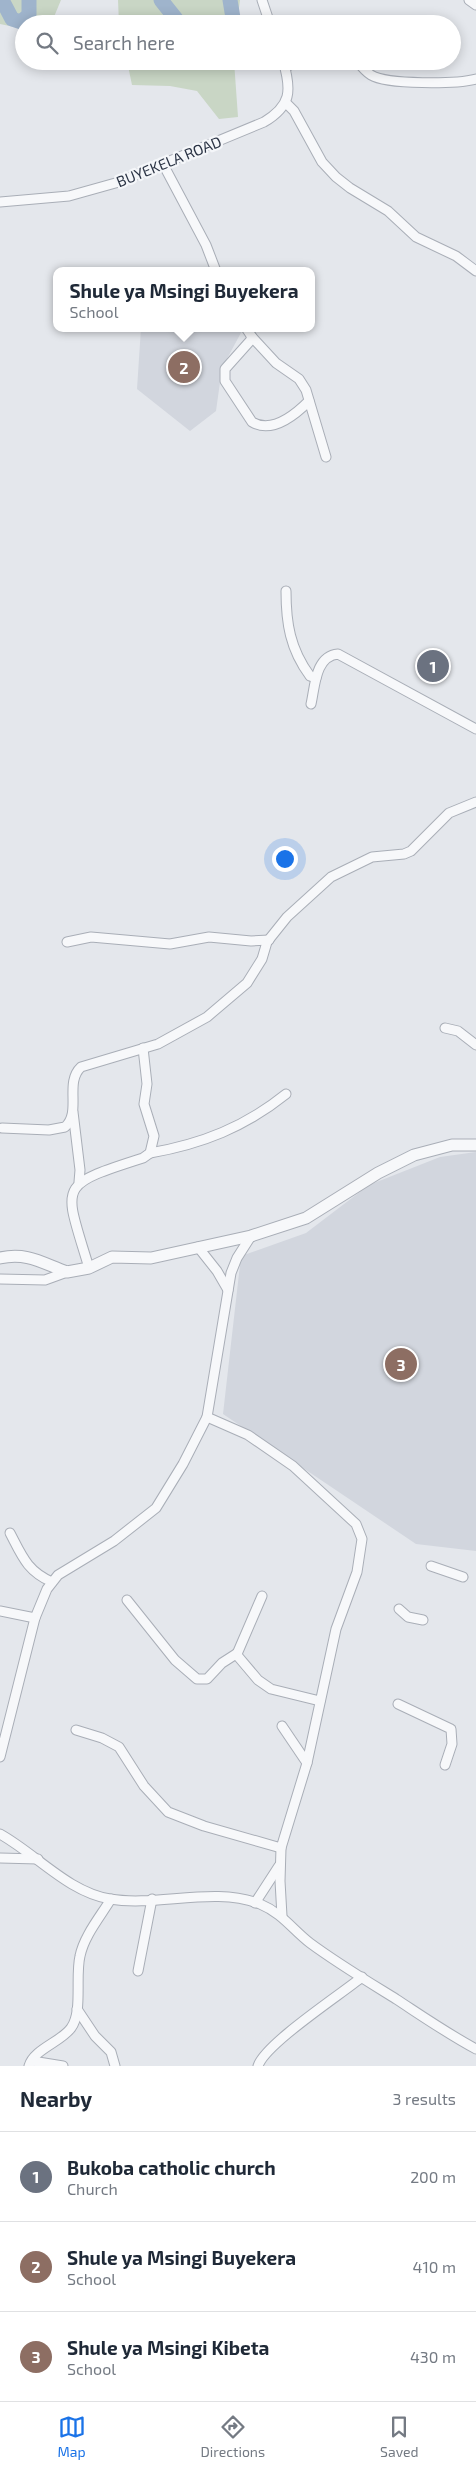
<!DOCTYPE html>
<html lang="en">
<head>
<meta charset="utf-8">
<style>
  body { margin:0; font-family:"Exo 2",sans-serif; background:#f2f2f3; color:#1f2937 }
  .you { position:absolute; left:284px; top:858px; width:18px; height:18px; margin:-12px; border:4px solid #fff; border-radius:50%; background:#1a73e8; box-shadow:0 0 0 8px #1a73e833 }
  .badge { display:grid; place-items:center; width:32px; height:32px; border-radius:50%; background:#1a73e8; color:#fff; font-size:16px; font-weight:700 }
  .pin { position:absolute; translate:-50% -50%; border:2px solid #fff; box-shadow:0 1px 5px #0006 }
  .popup { position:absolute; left:53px; top:267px; width:262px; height:65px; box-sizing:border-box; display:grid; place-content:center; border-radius:10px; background:#fff; filter:drop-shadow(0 1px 4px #0005); font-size:16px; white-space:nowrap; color:#747a83 }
  .popup b { font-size:19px; color:#1f2937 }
  .popup::after { content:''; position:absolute; left:50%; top:100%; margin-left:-10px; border:10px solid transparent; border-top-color:#fff }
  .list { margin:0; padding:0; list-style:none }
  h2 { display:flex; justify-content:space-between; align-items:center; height:65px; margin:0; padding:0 20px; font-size:21px }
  h2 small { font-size:16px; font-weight:400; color:#747a83 }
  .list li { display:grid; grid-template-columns:32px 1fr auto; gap:15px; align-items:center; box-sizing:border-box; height:90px; padding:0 20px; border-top:1px solid #e0e1e3 }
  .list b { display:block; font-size:19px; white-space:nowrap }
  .list p { margin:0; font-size:16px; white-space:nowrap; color:#747a83 }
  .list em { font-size:16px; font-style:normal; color:#747a83 }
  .icon { flex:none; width:28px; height:28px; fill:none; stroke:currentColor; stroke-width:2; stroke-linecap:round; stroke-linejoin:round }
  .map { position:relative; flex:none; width:476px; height:2066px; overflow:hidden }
  .search { position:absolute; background:#fff; box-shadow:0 2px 12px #0003; left:15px; right:15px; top:15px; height:55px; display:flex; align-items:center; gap:12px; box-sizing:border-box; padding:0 18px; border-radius:28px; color:#747a83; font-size:19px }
  .sheet { height:335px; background:#fff }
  nav { display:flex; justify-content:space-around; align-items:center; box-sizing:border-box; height:70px; border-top:1px solid #e0e1e3; background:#fff; font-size:14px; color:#747a83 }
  nav a { display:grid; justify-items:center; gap:2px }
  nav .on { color:#1a73e8 }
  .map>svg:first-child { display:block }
</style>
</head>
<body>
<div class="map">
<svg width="476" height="2066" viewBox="0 0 476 2066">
  <rect width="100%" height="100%" fill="#e4e7ec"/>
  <g fill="#d2d6de">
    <path d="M 141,328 L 243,329 L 222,368 L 216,411 L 190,431 L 137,389 Z"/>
    <path d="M 476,1152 L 476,1551 L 416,1544 L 223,1414 L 241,1256 L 306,1233 L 369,1185 L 440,1157 Z"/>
  </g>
  <g fill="#c9d6c5">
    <path d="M 0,0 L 61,0 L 51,24 L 42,24 L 34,20 L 30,24 L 24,24 L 24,29 L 0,24 Z"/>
    <path d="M 118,0 L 240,0 L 237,24 L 119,24 Z"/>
    <path d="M 127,61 L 234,61 L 238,117 L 219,119 L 197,91 L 170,86 L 132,85 Z"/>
  </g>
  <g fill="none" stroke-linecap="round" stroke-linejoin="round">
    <g stroke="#9fb4cc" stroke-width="15">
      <path d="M 2,0 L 12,19 L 21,22 L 29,15 L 29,0"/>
      <path d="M 161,0 L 180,24"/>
      <path d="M 230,0 L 234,24"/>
    </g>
    <defs>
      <g id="minor">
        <path d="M 262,0 L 270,24"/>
        <path d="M 469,0 L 476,5"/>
        <path d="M 357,61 C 361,66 366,72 371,75 C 387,85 457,84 476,79"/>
        <path d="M 285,68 L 296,61"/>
        <path d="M 286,103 L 294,111 L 322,162 L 336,177 L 350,188 L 388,211 L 416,237 L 456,256 L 476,271"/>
        <path d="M 163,164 L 206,245 L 216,271"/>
        <path d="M 0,202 L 69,196 L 119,182 L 264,122 C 291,106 292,91 283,61"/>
        <path d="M 246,328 L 252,337 L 250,341 L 225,369 L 225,381 L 252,422 C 272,434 296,414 309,401"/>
        <path d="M 252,337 L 276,363 L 299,379 L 306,390 L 326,457"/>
        <path d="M 286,591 C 286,623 290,649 310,676 L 316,678"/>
        <path d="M 311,704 C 315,687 315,656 338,654 L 476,729"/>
        <path d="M 67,942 L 91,937 L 170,944 L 209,937 L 251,941 L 269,940"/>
        <path d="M 445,1028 L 458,1031 L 476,1045"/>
        <path d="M 73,1112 L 80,1170 L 79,1182"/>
        <path d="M 2,1128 L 49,1130 L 65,1127 C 82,1112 64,1083 81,1067 L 158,1044 L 207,1017 L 247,983 L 262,959 L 267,942 L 287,917 L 331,877 L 372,857 L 404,854 L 411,851 L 449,813 L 476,802"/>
        <path d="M 150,1153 C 202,1144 245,1127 286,1094"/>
        <path d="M 198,1247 L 217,1271 L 228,1290"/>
        <path d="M 89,1268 C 64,1184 55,1186 143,1158 L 150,1153 L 154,1136 L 144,1104 L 147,1084 L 143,1048"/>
        <path d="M 0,1279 L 45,1280 L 67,1272"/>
        <path d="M 207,1417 L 248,1435 L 293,1466 L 356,1524 L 362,1539 L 357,1572 L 336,1629 L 307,1763 L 281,1848 L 280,1881 L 282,1916"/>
        <path d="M 10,1533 C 22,1556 27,1571 52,1582"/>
        <path d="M 431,1566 L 463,1577"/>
        <path d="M 127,1600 L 175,1660 L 197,1679 L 207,1679 L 222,1663 L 236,1654 L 258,1680 L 271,1689 L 320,1701"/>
        <path d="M 399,1609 L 408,1617 L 423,1620"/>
        <path d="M 0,1611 L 35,1618"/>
        <path d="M 237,1654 L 262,1596"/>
        <path d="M 398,1704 L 451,1729 L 452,1744 L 445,1765"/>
        <path d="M 282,1726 L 307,1763"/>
        <path d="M 76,1730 L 102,1738 L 119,1747 L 144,1786 L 168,1812 L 204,1826 L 281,1848"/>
        <path d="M 0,1757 L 35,1618 L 47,1589 L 58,1575 L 114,1541 L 156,1508 L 183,1464 L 207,1417 L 231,1273 L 237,1258 L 251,1236"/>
        <path d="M 0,1834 C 36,1854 68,1892 110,1899 C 157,1907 215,1886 260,1904 C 282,1913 293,1930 310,1943 C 337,1963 367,1981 396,1999 C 422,2016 448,2034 476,2049"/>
        <path d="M 0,1858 L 38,1859"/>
        <path d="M 255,1903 L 279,1866"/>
        <path d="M 138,1971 L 152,1899"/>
        <path d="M 77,2009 L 95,2036 L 111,2052 L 115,2066"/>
        <path d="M 32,2061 L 63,2066"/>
        <path d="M 29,2066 C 34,2049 61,2042 71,2028 C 83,2012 75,1977 80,1956 C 84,1936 100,1917 111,1899"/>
        <path d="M 258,2066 C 265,2044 340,1995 362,1977"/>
      </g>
      <path id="tertiary" d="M 0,1258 C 27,1252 42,1263 67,1272 L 89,1268 L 112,1257 L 151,1258 L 251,1236 L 306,1218 L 378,1173 L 414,1155 L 452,1145 L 476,1145"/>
    </defs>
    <use href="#minor" stroke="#a9aeb7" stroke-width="11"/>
    <use href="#tertiary" stroke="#a9aeb7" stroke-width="13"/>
    <use href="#minor" stroke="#f7f8fa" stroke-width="9"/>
    <use href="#tertiary" stroke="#f7f8fa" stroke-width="11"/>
  </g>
  <g text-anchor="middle" stroke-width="4.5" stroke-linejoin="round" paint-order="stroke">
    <g font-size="15" fill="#2b3445" stroke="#f4f6f9">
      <text transform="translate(169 162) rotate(-22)" y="5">BUYEKELA ROAD</text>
    </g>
  </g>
</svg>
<div class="you"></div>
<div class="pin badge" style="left:433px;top:666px;background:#6b7280">1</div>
<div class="pin badge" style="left:184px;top:367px;background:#8d6e63">2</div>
<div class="popup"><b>Shule ya Msingi Buyekera</b>School</div>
<div class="pin badge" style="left:401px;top:1364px;background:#8d6e63">3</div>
<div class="search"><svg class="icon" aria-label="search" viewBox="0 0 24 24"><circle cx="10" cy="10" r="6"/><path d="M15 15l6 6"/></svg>Search here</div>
</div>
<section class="sheet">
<h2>Nearby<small>3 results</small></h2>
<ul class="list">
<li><span class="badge" style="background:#6b7280">1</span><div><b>Bukoba catholic church</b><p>Church</p></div><em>200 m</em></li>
<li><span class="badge" style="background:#8d6e63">2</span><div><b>Shule ya Msingi Buyekera</b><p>School</p></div><em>410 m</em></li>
<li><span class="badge" style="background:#8d6e63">3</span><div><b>Shule ya Msingi Kibeta</b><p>School</p></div><em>430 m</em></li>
</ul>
</section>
<nav>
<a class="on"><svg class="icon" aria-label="map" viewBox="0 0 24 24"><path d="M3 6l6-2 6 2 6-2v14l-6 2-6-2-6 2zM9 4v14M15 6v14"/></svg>Map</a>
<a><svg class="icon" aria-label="directions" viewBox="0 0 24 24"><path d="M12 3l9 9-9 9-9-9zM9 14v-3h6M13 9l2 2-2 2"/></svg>Directions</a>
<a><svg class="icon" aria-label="saved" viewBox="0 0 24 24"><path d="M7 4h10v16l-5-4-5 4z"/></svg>Saved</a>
</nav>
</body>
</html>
